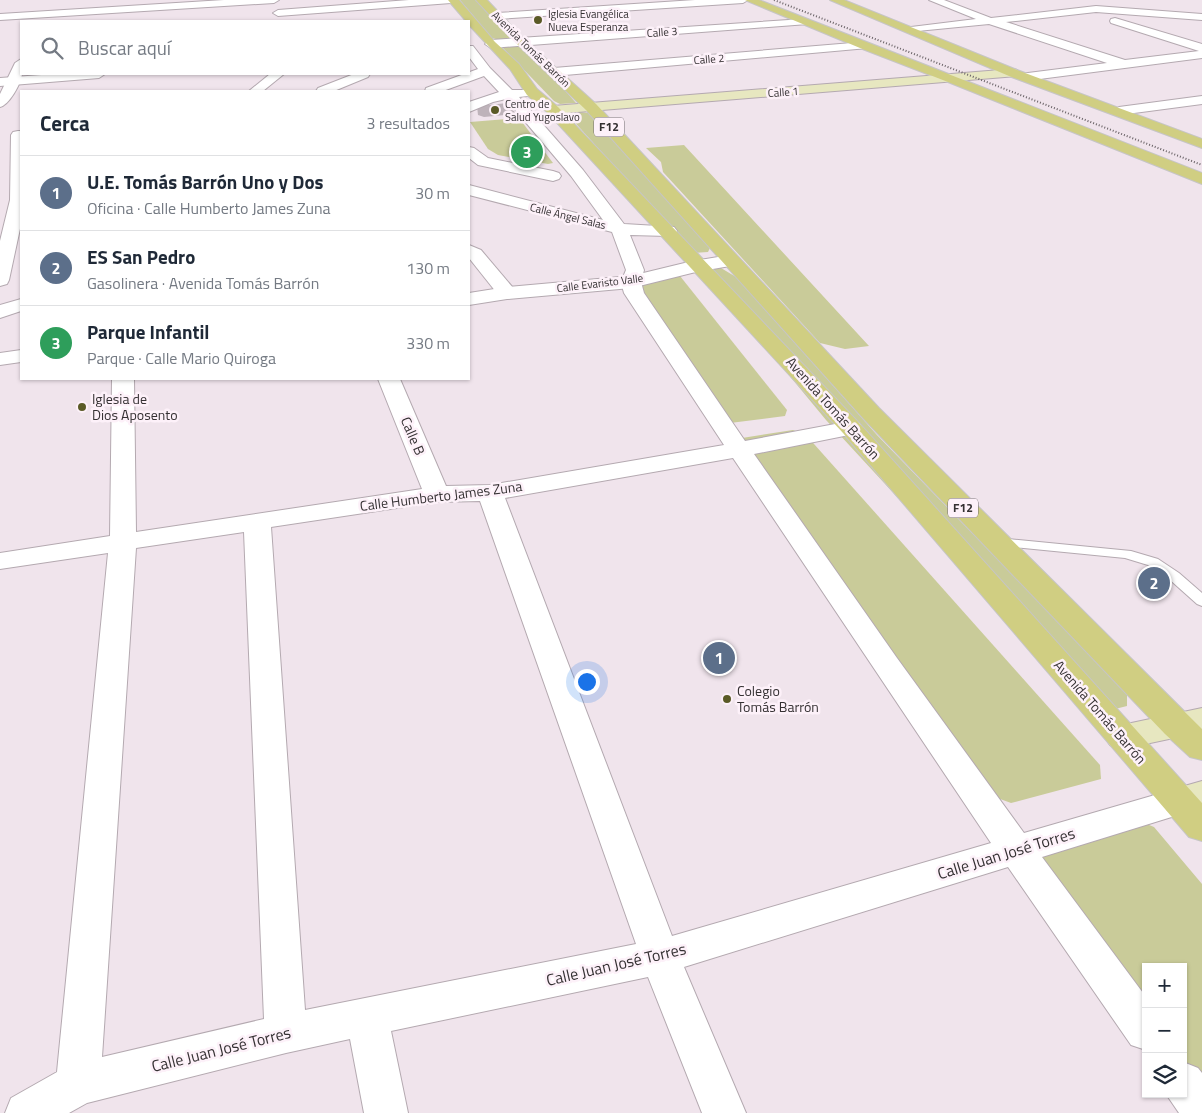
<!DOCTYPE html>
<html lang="es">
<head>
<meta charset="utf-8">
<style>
  body { margin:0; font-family:"Titillium Web",sans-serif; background:#f6f6f7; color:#1f2937 }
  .controls { position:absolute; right:15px; bottom:15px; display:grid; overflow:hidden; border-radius:0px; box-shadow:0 1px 4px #0004 }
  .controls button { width:45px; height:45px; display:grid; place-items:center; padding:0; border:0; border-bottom:1px solid #e0e1e3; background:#fff; color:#1f2937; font:25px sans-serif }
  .you { position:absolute; left:586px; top:681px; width:18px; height:18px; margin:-12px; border:4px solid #fff; border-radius:50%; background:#1a73e8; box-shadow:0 0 0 8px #1a73e833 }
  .badge { display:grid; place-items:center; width:32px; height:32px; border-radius:50%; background:#5a5a26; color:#fff; font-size:16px; font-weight:700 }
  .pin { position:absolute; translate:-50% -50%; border:2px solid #fff; box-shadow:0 1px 5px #0006 }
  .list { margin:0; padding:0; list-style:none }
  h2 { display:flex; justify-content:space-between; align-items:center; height:65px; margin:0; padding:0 20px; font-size:21px }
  h2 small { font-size:16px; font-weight:400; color:#747a83 }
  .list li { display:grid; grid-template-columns:32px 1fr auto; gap:15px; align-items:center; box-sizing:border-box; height:75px; padding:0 20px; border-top:1px solid #e0e1e3 }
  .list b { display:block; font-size:19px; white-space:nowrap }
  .list p { margin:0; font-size:16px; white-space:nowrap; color:#747a83 }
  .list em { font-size:16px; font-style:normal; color:#747a83 }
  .icon { flex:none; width:28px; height:28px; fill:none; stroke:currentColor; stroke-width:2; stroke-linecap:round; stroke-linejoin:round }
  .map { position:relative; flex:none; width:1202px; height:1113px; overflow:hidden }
  .search { position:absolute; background:#fff; box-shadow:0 1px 4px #0004; left:20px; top:20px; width:450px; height:55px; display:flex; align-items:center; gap:12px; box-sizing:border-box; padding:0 18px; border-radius:0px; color:#747a83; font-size:19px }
  .panel { position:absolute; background:#fff; box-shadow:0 1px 4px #0004; left:20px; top:90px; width:450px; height:290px; border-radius:0px }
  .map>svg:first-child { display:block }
</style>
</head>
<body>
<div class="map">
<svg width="1202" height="1113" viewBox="0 0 1202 1113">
  <rect width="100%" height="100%" fill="#f0e4ec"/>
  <g fill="#c9cb99">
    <path d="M 460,0 L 476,0 L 510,38 L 500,40 L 492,38 Z"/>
    <path d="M 519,46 L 555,79 L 576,103 L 560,104 L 554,101 L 502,47 Z"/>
    <path d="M 579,112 L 589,113 L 710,248 L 708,252 L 693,253 L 569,116 Z"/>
    <path d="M 519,118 L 553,163 L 548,164 L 498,155 L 488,149 L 470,122 Z"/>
    <path d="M 684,145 L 869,346 L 845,349 L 820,343 L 663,172 L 661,162 L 646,148 Z"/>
    <path d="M 721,268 L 736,277 L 877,435 L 1127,693 L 1127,706 L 1111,710 L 1087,703 L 826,420 L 707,276 L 707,272 L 713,269 Z"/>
    <path d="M 680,276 L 787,410 L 785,416 L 730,423 L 627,281 Z"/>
    <path d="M 793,430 L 806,435 L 1100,765 L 1101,779 L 1011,803 L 992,796 L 742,438 Z"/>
    <path d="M 1118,812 L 1154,827 L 1202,884 L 1202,1084 L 1183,1058 L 1183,967 L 1146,967 L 1146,1007 L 1028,846 Z"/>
  </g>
  <path fill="#beb3ba" d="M 508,103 L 516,114 L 484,117 L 478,115 L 477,106 Z"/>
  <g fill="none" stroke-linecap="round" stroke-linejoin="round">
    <defs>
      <path id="service" d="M 997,538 L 1131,551 L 1158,559 L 1179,573 L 1202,593 L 1202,606 L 1197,604 L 1169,579 L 1148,565 L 1125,558 L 992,545 L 990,542 Z"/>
      <g id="minor">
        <path d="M 224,0 L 279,0 L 274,3 L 0,20 L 0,14 Z"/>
        <path d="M 409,0 L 456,0 L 451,3 L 278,16 L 273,13 L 278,10 Z"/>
        <path d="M 695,0 L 748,0 L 743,3 L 497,19 L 492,16 L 497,13 Z"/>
        <path d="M 929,0 L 944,0 L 991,18 L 1096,6 L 1202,14 L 1202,20 L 1096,12 L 1006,22 L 1125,60 L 1199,51 L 1111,23 L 1110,21 L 1111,19 L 1115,18 L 1202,44 L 1202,58 L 1024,81 L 1018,77 L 1020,74 L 1107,63 L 989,24 L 907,32 L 905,30 L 911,27 L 976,19 Z"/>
        <path d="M 804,19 L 809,22 L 808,24 L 491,48 L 485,44 L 491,40 Z"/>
        <path d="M 864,42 L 870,46 L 868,48 L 554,76 L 548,72 L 554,68 Z"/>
        <path d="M 469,46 L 473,46 L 490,68 L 512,90 L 528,90 L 530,93 L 528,96 L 519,97 L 583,170 L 624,224 L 674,227 L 677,231 L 674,235 L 668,236 L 630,235 L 644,270 L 641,282 L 644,293 L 745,441 L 851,421 L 859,423 L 863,428 L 859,433 L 754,454 L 897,658 L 1024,833 L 1179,788 L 1191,791 L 1197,801 L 1191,811 L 1042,857 L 1146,997 L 1146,1050 L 1131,1045 L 1008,867 L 684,967 L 746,1113 L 702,1113 L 648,977 L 391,1031 L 408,1113 L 364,1113 L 350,1039 L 286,1053 L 87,1103 L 69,1113 L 5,1113 L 11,1098 L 57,1072 L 108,553 L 0,569 L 0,553 L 110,536 L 112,379 L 134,379 L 136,532 L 422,489 L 378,379 L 400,379 L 446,486 L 490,485 L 724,445 L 624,293 L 621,282 L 626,270 L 612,232 L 469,195 L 469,185 L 603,220 L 571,176 L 506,99 L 493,102 L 469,112 L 469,102 L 499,92 L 484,76 L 443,91 L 425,91 L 426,88 L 478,69 L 469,57 ZM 733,458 L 991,843 L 672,936 L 505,498 ZM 480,501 L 636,944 L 305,1010 L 271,527 L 437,502 ZM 244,532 L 264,1019 L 102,1057 L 136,548 Z"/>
        <path d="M 55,74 L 105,74 L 99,78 L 0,86 L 0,78 Z"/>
        <path d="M 270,74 L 284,74 L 263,91 L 249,91 Z"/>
        <path d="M 354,74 L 370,74 L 368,77 L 334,91 L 316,91 L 318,88 Z"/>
        <path d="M 1202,96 L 1202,104 L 1119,115 L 1112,111 L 1119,107 Z"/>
        <path d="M 18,131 L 21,131 L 21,224 L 9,280 L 7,284 L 0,286 L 0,241 L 10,200 L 11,135 L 13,132 Z"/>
        <path d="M 469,147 L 474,148 L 488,158 L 553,171 L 559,173 L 561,176 L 559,179 L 553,181 L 478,165 L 469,158 Z"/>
        <path d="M 469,245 L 481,250 L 514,289 L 517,293 L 514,297 L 507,299 L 500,297 L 469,258 Z"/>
        <path d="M 730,255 L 736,257 L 739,261 L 736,265 L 701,271 L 694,269 L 692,265 L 694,261 Z"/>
        <path d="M 21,299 L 21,311 L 0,318 L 0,305 Z"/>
        <path d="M 1183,1062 L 1198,1068 L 1202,1073 L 1202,1113 L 1179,1113 L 1166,1094 L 1183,1094 Z"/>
      </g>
      <g id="tertiary">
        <path d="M 21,59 C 21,63 22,72 22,74 C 21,84 9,105 0,107 L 0,94 L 15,63 Z"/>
        <path d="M 701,259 L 708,261 L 710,265 L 708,269 L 631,288 L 507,299 L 469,305 L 469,293 L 507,287 L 631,276 Z"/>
        <path d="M 21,350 L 21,362 L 0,365 L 0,353 Z"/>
      </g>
      <g id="secondary">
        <path d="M 1013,69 L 1017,70 L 1019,73 L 1017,76 L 553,114 L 546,110 L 553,106 Z"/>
        <path d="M 1202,708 L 1202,732 L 1122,749 L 1110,745 L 1105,737 L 1110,729 L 1122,725 Z"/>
        <path d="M 1202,781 L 1202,807 L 1179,814 L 1167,811 L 1161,801 L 1167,791 Z"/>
      </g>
      <g id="primary">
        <path d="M 448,0 L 459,0 L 495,42 L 519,64 L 537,89 L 558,107 L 859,423 L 1202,803 L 1202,841 L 1189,837 L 843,433 L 548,113 L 527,95 L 510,69 L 469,25 L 469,21 L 466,21 Z"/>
        <path d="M 476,0 L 487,0 L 525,40 L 596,104 L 879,408 L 1202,729 L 1202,760 L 1190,757 L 1165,734 L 863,418 L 586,110 L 517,44 Z"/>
        <path d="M 745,0 L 759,0 L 1202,173 L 1202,184 L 948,82 L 860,48 Z"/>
        <path d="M 830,0 L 844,0 L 1017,70 L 1202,139 L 1202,148 L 1009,76 Z"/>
      </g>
    </defs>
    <use href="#service" stroke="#b4a9b0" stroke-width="2"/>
    <use href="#minor" stroke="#b4a9b0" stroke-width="2"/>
    <use href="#tertiary" stroke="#b4a9b0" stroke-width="2"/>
    <use href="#secondary" stroke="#b4a9b0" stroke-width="2"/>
    <use href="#primary" stroke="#c6c5c6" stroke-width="2"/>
    <use href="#service" fill="#fff" fill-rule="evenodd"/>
    <use href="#minor" fill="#fff" fill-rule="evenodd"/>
    <use href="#tertiary" fill="#fff" fill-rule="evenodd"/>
    <use href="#secondary" fill="#e7e7c0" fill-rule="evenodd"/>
    <use href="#primary" fill="#d0ce82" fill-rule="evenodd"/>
    <path stroke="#6a6367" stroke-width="2" stroke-dasharray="1 2" stroke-linecap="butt" d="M 774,0 L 1202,165"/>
  </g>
  <g fill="#5a5a26" stroke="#fdf1f9" stroke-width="2">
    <circle cx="538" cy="20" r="5"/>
    <circle cx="495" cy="110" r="5"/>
    <circle cx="82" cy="407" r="5"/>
    <circle cx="727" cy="699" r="5"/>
  </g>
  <g text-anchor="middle" stroke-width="5" stroke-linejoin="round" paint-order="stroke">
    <g font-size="11" fill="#353133" stroke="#fdf1f9" text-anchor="start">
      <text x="548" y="18">Iglesia Evangélica<tspan x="548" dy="13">Nueva Esperanza</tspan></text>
      <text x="505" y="108">Centro de<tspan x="505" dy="13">Salud Yugoslavo</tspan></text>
    </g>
    <g font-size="11" fill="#353133" stroke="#fdf1f9">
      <text transform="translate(662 32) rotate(-4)" y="4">Calle 3</text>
      <text transform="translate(531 49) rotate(44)" y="4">Avenida Tomás Barrón</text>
      <text transform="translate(709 59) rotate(-5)" y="4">Calle 2</text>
      <text transform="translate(783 92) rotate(-4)" y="4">Calle 1</text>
      <text transform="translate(568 216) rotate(14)" y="4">Calle Ángel Salas</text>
      <text transform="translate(600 283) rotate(-7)" y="4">Calle Evaristo Valle</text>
    </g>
    <g fill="#fdf1f9" stroke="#716b6e" stroke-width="1">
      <rect x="594" y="117.5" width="30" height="19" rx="4"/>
      <rect x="948" y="498.5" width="30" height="19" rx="4"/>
    </g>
    <g font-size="12" font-weight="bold" fill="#353133">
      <text x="609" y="131">F12</text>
      <text x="963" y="512">F12</text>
    </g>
    <g font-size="14" fill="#353133" stroke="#fdf1f9" text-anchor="start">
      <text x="92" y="404">Iglesia de<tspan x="92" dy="16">Dios Aposento</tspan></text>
      <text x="737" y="696">Colegio<tspan x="737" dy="16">Tomás Barrón</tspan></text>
    </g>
    <g font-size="14" fill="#353133" stroke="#fdf1f9">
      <text transform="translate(833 408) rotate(48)" y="5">Avenida Tomás Barrón</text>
      <text transform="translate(413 436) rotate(67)" y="5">Calle B</text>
      <text transform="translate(441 496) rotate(-7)" y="5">Calle Humberto James Zuna</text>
      <text transform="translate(1100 712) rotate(49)" y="5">Avenida Tomás Barrón</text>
    </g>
    <g font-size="16" fill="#353133" stroke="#fdf1f9">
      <text transform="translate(1006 853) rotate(-17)" y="6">Calle Juan José Torres</text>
      <text transform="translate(616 964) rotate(-13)" y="6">Calle Juan José Torres</text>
      <text transform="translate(221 1049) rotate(-14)" y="6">Calle Juan José Torres</text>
    </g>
  </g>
</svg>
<div class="controls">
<button>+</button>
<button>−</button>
<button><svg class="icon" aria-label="layers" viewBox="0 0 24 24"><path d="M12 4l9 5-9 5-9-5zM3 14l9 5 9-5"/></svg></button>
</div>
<div class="you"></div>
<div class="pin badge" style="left:719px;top:658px;background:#5c6f8a">1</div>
<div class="pin badge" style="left:1154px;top:583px;background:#5c6f8a">2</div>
<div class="pin badge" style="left:527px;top:152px;background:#2e9e5b">3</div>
<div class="search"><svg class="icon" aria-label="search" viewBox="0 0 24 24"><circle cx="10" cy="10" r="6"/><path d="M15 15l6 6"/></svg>Buscar aquí</div>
<section class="panel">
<h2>Cerca<small>3 resultados</small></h2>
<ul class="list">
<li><span class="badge" style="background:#5c6f8a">1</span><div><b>U.E. Tomás Barrón Uno y Dos</b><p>Oficina · Calle Humberto James Zuna</p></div><em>30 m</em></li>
<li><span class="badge" style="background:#5c6f8a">2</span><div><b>ES San Pedro</b><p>Gasolinera · Avenida Tomás Barrón</p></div><em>130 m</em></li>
<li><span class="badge" style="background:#2e9e5b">3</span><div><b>Parque Infantil</b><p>Parque · Calle Mario Quiroga</p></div><em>330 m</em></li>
</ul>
</section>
</div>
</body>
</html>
